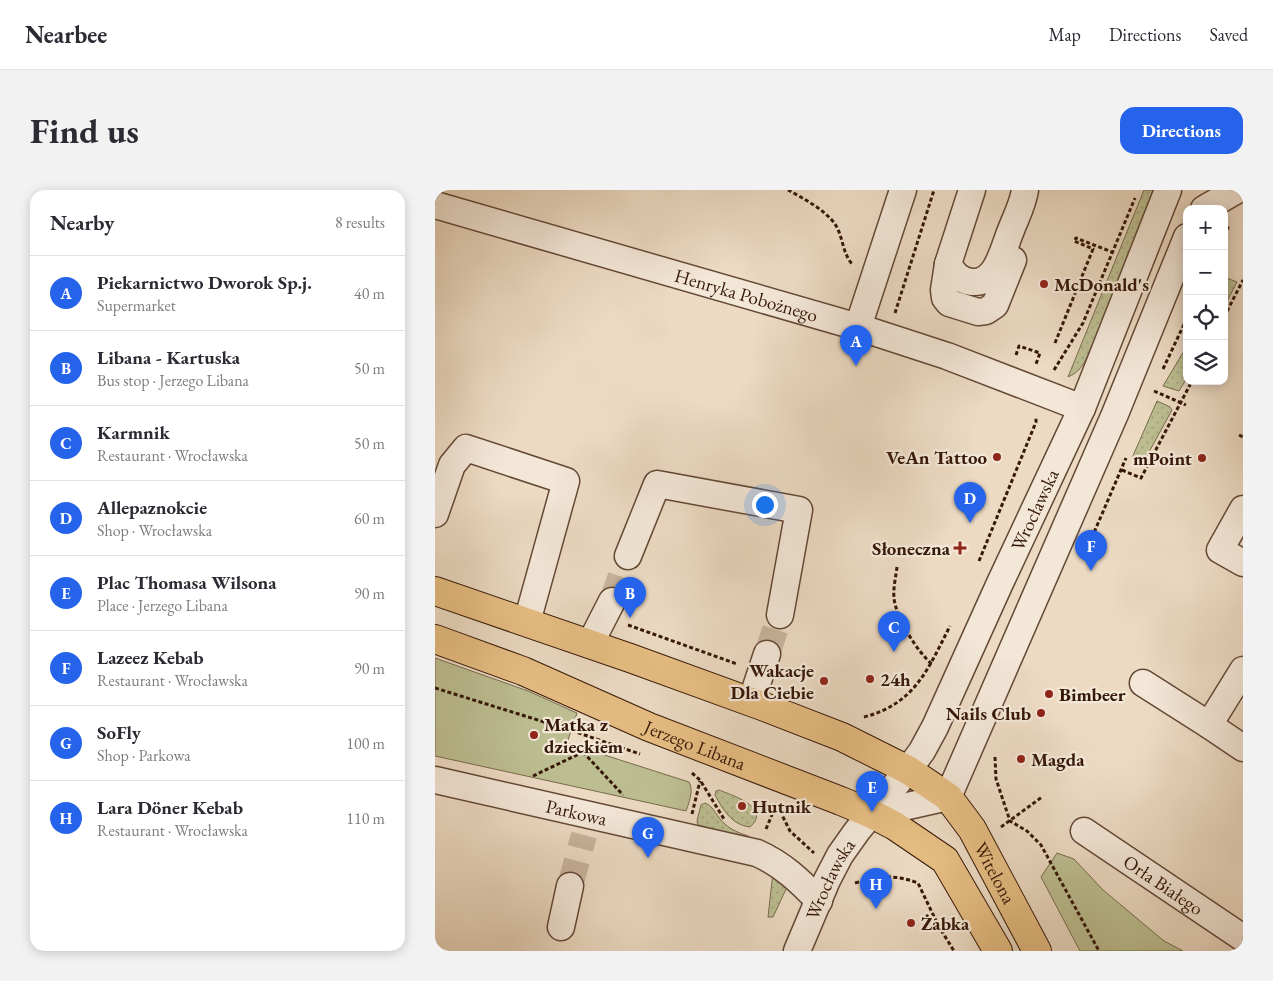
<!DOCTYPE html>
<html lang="en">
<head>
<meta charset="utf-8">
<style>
  body { margin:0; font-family:"EB Garamond",serif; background:#f2f2f3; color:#2b2b33 }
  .controls { position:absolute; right:15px; top:15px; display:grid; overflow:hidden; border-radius:10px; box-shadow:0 2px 12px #0003 }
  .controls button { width:45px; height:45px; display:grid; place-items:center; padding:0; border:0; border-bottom:1px solid #e1e1e2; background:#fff; color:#2b2b33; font:25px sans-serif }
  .you { position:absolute; left:329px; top:314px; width:18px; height:18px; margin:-12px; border:4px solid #fff; border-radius:50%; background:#1a73e8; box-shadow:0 0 0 8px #1a73e833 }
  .badge { display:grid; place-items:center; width:32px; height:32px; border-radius:50%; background:#2563eb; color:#fff; font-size:16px; font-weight:700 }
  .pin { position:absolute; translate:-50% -41px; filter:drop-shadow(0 1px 2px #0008) }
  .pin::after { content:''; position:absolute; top:26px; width:18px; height:15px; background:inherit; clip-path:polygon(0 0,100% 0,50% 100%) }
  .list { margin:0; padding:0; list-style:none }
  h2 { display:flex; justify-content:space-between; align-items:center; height:65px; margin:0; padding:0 20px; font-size:21px }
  h2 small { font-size:16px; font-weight:400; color:#7c7c81 }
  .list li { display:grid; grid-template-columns:32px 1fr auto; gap:15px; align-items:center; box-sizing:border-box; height:75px; padding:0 20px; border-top:1px solid #e1e1e2 }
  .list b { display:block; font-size:19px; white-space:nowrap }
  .list p { margin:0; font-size:16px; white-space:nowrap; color:#7c7c81 }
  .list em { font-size:16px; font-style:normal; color:#7c7c81 }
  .icon { flex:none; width:28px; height:28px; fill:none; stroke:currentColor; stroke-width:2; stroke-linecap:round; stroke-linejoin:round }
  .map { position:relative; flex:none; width:808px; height:761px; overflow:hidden; border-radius:15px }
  header { display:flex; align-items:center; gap:30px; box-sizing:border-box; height:70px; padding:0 25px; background:#fff; border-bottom:1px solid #e1e1e2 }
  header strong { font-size:24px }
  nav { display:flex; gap:28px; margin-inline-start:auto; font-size:18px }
  .intro { display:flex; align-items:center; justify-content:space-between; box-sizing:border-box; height:120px; padding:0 30px }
  h1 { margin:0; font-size:35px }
  .button { padding:12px 22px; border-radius:15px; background:#2563eb; color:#fff; font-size:18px; font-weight:700 }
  main { display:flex; gap:30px; padding:0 30px }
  aside { flex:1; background:#fff; border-radius:15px; box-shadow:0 2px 12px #0003 }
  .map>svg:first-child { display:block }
</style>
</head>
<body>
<header>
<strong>Nearbee</strong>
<nav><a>Map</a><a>Directions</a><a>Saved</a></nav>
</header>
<div class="intro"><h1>Find us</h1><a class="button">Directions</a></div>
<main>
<aside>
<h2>Nearby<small>8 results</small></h2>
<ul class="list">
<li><span class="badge">A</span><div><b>Piekarnictwo Dworok Sp.j.</b><p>Supermarket</p></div><em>40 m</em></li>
<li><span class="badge">B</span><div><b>Libana - Kartuska</b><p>Bus stop · Jerzego Libana</p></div><em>50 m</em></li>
<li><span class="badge">C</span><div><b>Karmnik</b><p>Restaurant · Wrocławska</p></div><em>50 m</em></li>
<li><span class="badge">D</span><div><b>Allepaznokcie</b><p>Shop · Wrocławska</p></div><em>60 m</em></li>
<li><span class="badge">E</span><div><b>Plac Thomasa Wilsona</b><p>Place · Jerzego Libana</p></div><em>90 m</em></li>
<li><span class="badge">F</span><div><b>Lazeez Kebab</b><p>Restaurant · Wrocławska</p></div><em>90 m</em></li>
<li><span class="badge">G</span><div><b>SoFly</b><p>Shop · Parkowa</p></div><em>100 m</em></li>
<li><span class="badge">H</span><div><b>Lara Döner Kebab</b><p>Restaurant · Wrocławska</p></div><em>110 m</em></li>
</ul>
</aside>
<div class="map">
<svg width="808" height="761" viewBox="0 0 808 761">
  <defs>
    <pattern id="grass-dots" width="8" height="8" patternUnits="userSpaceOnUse" patternTransform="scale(1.25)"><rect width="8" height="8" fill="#bcbe91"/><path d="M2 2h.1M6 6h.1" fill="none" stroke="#a2a37c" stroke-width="1.8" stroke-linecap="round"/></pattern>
  </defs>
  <rect width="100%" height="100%" fill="#ecdac3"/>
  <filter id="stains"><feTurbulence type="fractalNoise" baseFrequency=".004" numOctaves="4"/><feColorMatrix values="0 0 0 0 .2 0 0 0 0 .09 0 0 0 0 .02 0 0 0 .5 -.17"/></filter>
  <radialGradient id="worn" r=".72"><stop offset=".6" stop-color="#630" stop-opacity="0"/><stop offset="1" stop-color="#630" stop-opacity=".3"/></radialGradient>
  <g fill="url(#grass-dots)" stroke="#796b4c">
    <path d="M 709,0 L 718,0 L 658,155 C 651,168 648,181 633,187 Z"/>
    <path d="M 789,87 L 802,92 L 789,117 Z"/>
    <path d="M 752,156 L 752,188 L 744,201 L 728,196 Z"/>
    <path d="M 722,211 L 735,217 L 737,220 L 708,273 L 697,268 Z"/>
    <path d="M 284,600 C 297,605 337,618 315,637 C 297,635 288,620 280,605 L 281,601 Z"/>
    <path d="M 270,613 C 279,616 282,628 290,634 C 296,640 305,643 313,646 L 314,648 L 263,635 L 262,631 L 266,615 Z"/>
    <path d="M 338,682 L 352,697 L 338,727 L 333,727 Z"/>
  </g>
  <g fill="#bcbe91" stroke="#796b4c">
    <path d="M 0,468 L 93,501 L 142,523 L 132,553 L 254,592 C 259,599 254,613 251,621 L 0,566 Z"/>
    <path d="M 622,663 L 639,669 L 668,700 L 729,751 L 748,761 L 645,761 L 606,687 Z"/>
  </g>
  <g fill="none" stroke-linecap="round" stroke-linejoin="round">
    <g stroke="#c8b39d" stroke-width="26" stroke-dasharray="26 13" stroke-linecap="butt">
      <path d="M 177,411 L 193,366"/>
      <path d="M 332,464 L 345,425"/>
      <path d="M 135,696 L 149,645"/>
    </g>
    <defs>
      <g id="minor">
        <path d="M 537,0 L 513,74 C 519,84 525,91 537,92 C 562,94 568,59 576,40 C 581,27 588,14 590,0"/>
        <path id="s1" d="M 0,15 L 423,137 L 512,166 L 647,218"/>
        <path d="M 769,19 L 802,0"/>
        <path d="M 513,74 L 509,100 L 510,108 L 514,113 L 543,122 L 551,121 L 560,115 L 578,70"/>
        <path d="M 423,137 L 468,0"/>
        <path d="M 808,319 L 785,360 L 808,373"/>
        <path d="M 0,324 L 17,275 L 31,258 L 131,291 L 92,432"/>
        <path d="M 193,366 L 222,294 L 364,320 L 345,425"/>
        <path d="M 155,454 L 177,411"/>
        <path d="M 708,493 L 774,535 L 808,480"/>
        <path d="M 316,512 L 332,464"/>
        <path d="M 774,535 L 808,558"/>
        <path id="s2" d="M 0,590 L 322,663 C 347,674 365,691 384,711"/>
        <path d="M 437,624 L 513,607 L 680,224 L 752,47"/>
        <path id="s3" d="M 649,641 L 808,748"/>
        <path d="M 126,737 L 135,696"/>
        <path id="s4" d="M 362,761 L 392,690 L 405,665 L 422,641 L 473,580 L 487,561 L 500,537 L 565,393 L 647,218 L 733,0"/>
      </g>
      <g id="major">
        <path id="s5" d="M 0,401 L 195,468 L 327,516 L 407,547 L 473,580 L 513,607 L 537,639 L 602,761"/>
        <path id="s6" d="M 0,449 L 88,481 L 214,537 L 406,611 L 437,624 L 460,636 L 510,670 L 563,761"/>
      </g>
    </defs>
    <use href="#minor" stroke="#644836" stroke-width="29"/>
    <use href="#major" stroke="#361807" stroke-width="30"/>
    <g stroke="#361807" stroke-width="3" stroke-dasharray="4 2.5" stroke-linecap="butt">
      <path d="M 353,0 C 368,8 390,20 400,34 C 408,46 407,62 417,74"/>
      <path d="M 789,46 L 794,35"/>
      <path d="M 460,123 L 499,0"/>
      <path d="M 789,127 L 808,90"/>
      <path d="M 620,153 L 658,59 L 639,51 L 641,48 L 677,62"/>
      <path d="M 581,165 L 584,156 L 605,163 L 601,174"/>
      <path d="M 728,179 L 752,128"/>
      <path d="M 619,180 L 648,133 L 700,8"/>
      <path d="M 719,201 L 751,215"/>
      <path d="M 804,245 L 808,247"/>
      <path d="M 687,280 L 706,288 L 757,191"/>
      <path d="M 649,366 L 691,268"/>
      <path d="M 544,371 L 601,232 L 601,228"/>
      <path d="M 462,377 C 461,386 458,398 459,408 C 461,428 483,463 498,475"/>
      <path d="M 193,435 L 302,474"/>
      <path d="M 0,498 L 135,540 L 205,564"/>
      <path d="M 429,527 C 480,514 493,479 515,436"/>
      <path d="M 148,562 L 188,605"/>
      <path d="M 560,567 L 561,589 L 575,631 L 592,641 L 606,655 L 664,761"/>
      <path d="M 257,583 L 265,590 L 289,629"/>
      <path d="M 98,586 L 169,552"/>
      <path d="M 342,615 L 355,641 L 379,663"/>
      <path d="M 257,624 L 265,591"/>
      <path d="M 566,637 L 607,607"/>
      <path d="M 331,639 L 342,613"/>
      <path d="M 420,693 C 444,686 459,684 483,693 L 503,735 L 519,761"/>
    </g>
    <use href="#minor" stroke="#f3e7d8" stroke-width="26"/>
    <use href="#major" stroke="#e6bd82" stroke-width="28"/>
  </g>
  <g fill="#8f2418" stroke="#f3e7d8" stroke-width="2">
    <circle cx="609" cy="94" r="5"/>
    <circle cx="562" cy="267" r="5"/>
    <circle cx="767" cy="268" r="5"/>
    <path d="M522.5 350.5h5v5h5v5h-5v5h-5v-5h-5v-5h5z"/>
    <circle cx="435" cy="489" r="5"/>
    <circle cx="389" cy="491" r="5"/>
    <circle cx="614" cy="504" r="5"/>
    <circle cx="606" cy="523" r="5"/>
    <circle cx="99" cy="545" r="5"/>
    <circle cx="586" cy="569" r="5"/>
    <circle cx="307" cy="616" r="5"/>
    <circle cx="476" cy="733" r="5"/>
  </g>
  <g text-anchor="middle" stroke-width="4.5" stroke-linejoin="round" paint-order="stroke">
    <g font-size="19" font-weight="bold" fill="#361807" stroke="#f3e7d8" text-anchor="start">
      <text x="619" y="101">McDonald's</text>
      <text x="552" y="274" text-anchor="end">VeAn Tattoo</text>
      <text x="757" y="275" text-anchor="end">mPoint</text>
      <text x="515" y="365" text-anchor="end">Słoneczna</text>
      <text x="379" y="487" text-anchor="end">Wakacje<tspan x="379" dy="22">Dla Ciebie</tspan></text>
      <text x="445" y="496">24h</text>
      <text x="624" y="511">Bimbeer</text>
      <text x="596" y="530" text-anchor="end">Nails Club</text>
      <text x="109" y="541">Matka z<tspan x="109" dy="22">dzieckiem</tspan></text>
      <text x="596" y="576">Magda</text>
      <text x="317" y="623">Hutnik</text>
      <text x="486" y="740">Żabka</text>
    </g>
    <g font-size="19" fill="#361807" stroke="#f3e7d8">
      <text dy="7" stroke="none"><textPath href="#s1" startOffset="324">Henryka Pobożnego</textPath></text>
      <text dy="7" stroke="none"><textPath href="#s4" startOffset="504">Wrocławska</textPath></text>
      <text dy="7" stroke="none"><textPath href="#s6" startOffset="281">Jerzego Libana</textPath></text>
      <text dy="7" stroke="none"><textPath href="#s2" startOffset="145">Parkowa</textPath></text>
      <text dy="7" stroke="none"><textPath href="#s5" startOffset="644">Witelona</textPath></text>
      <text dy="7" stroke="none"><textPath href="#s4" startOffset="79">Wrocławska</textPath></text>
      <text dy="7" stroke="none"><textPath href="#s3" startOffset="96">Orła Białego</textPath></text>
    </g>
  </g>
  <rect width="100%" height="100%" filter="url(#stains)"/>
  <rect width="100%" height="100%" fill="url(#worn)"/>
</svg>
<div class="controls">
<button>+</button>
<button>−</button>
<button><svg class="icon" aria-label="locate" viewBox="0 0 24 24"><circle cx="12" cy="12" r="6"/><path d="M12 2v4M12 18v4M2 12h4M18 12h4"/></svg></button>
<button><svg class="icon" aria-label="layers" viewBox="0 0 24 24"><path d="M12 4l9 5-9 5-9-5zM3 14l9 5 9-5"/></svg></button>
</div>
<div class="you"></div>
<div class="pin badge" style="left:421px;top:176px">A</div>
<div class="pin badge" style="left:195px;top:428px">B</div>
<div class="pin badge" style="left:459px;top:462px">C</div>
<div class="pin badge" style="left:535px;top:333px">D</div>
<div class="pin badge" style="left:437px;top:622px">E</div>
<div class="pin badge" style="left:656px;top:381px">F</div>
<div class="pin badge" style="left:213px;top:668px">G</div>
<div class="pin badge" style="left:441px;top:719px">H</div>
</div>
</main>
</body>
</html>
